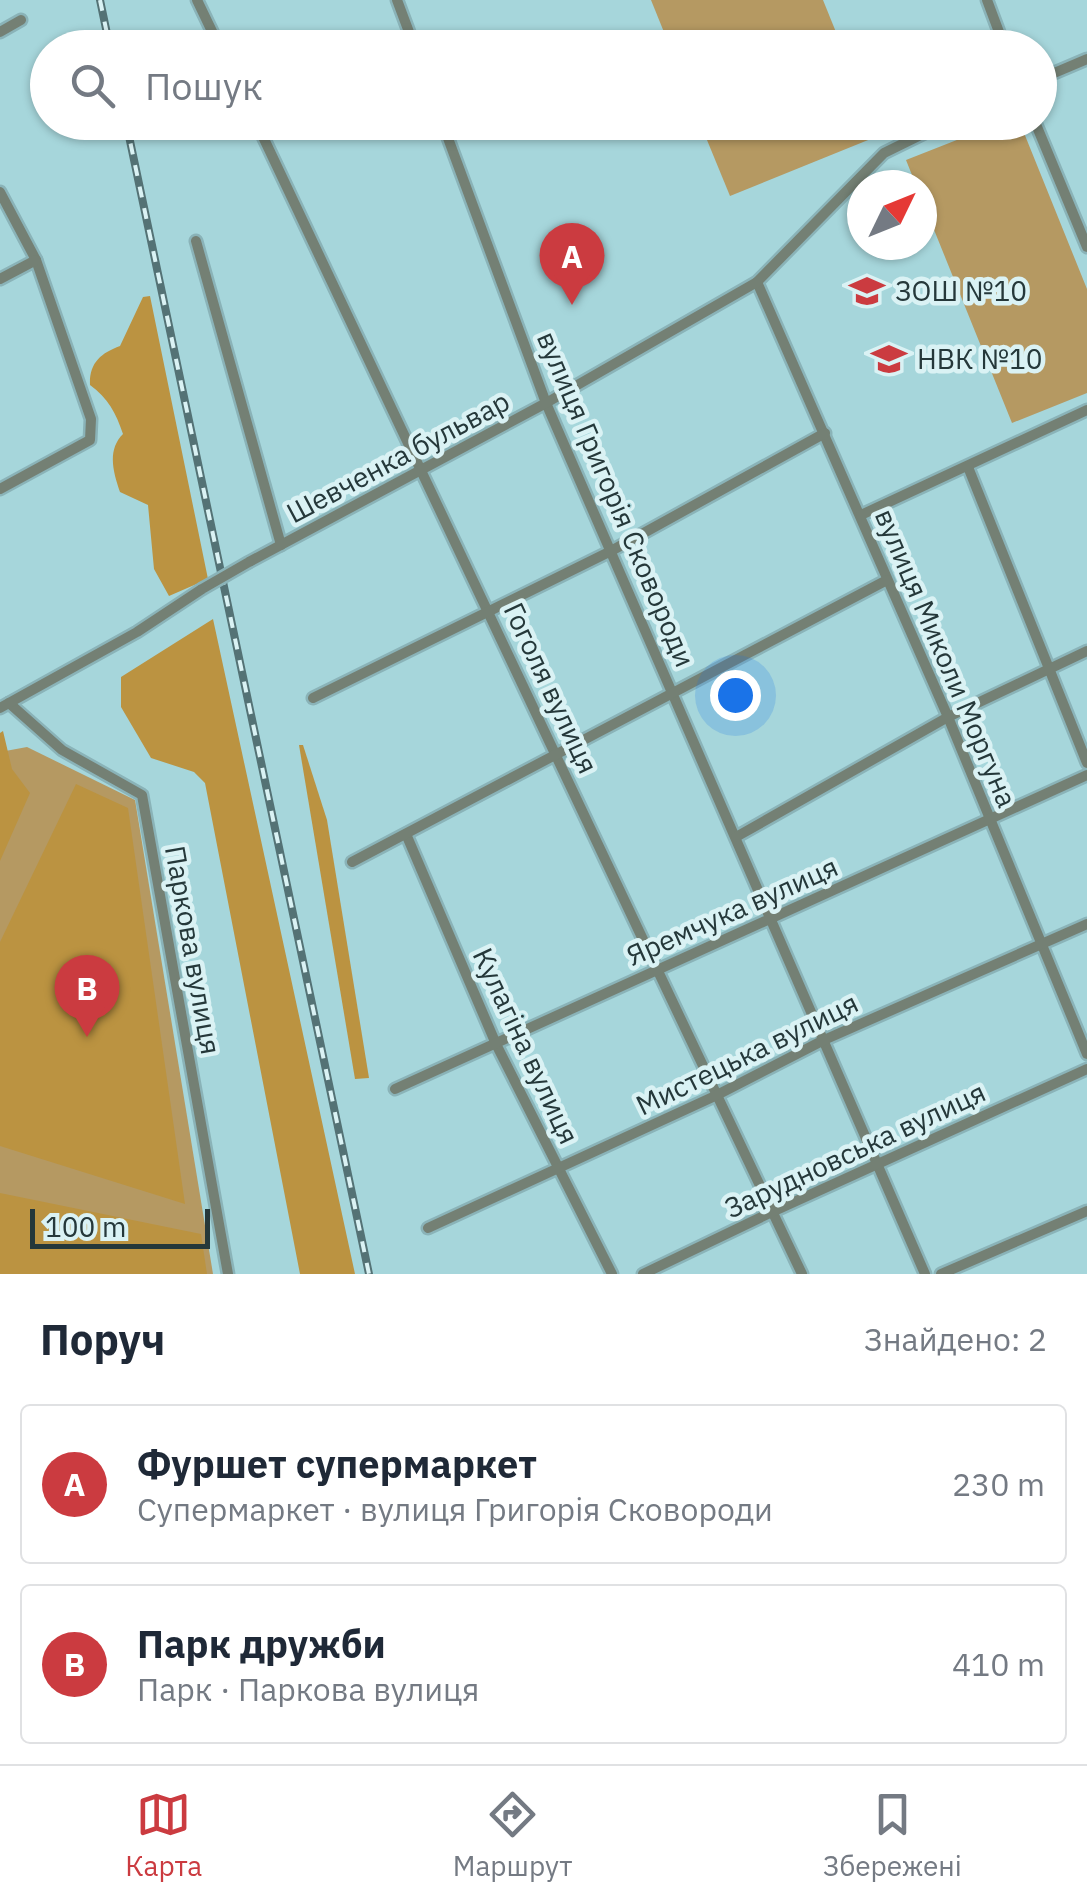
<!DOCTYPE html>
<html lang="uk">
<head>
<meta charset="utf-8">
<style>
  body { margin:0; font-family:"IBM Plex Sans",sans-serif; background:#f6f6f7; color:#1f2937 }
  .compass { position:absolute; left:847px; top:170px; width:90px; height:90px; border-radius:50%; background:#fff; box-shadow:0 2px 8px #0004; rotate:47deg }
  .scale { position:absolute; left:30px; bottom:25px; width:180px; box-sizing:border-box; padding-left:10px; border:5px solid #25383a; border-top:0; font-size:28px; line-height:35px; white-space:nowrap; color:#25383a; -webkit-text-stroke:8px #daf2f4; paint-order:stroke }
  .you { position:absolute; left:735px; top:695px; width:35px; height:35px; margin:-25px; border:8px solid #fff; border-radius:50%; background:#1a73e8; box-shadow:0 0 0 15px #1a73e833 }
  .badge { display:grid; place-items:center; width:65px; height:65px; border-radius:50%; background:#cb3b40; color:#fff; font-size:32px; font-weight:700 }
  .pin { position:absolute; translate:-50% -82px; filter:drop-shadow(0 2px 5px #0008) }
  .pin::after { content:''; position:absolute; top:52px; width:35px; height:30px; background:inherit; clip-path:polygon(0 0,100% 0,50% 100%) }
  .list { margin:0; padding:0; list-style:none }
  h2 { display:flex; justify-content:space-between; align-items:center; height:130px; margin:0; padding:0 40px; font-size:42px }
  h2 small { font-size:32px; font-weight:400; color:#747a83 }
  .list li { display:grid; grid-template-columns:65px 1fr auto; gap:30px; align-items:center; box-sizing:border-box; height:160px; margin:0 20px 20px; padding:0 20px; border:2px solid #e0e1e3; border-radius:10px }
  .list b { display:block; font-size:38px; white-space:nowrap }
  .list p { margin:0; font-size:32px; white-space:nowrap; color:#747a83 }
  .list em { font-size:32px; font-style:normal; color:#747a83 }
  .icon { flex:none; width:55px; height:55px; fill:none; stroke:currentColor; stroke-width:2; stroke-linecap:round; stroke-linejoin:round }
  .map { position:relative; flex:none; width:1087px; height:1274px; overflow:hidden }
  .search { position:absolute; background:#fff; box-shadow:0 2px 8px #0004; left:30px; right:30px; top:30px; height:110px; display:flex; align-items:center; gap:25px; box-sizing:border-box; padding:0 35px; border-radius:55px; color:#747a83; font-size:38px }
  .sheet { height:490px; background:#fff }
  nav { display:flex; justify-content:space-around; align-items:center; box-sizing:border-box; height:140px; border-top:2px solid #e0e1e3; background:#fff; font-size:28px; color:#747a83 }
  nav a { display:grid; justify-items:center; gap:5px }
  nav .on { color:#cb3b40 }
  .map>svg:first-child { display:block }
</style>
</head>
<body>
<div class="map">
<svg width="1087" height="1274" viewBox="0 0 1087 1274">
  <rect width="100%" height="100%" fill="#a6d6db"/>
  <g fill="#b59962">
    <path d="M 651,0 L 823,0 L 842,47 L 670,47 Z"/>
    <path d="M 700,123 L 872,123 L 878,136 L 730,196 Z"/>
    <path d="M 1000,123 L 1020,123 L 1087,289 L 1087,393 L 1012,423 L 922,200 L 922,185 L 916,185 L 906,160 Z"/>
    <path d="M 27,747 L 135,800 L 213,1274 L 0,1274 L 0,752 Z"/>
  </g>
  <g fill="#bb9341">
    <path d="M 150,296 L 208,579 L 169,596 L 154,569 L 148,505 L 120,492 C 113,472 107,450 123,434 C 116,413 108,398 90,385 C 89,363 101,353 120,346 L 143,297 Z"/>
    <path d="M 213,619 L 355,1274 L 300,1274 L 205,783 L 194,772 L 151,758 L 121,707 L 121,677 Z"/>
    <path d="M 3,731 L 12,769 L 30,793 L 0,861 L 0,733 Z"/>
    <path d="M 299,745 L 303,745 L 327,820 L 369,1078 L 355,1079 Z"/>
    <path d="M 76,784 L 128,808 L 185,1204 L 0,1146 L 0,942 Z"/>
    <path d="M 0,1193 L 201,1234 L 207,1274 L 0,1274 Z"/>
  </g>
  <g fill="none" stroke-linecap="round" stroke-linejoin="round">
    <defs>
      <g id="minor">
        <path d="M 197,0 L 220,48"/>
        <path d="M 397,0 L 415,48"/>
        <path d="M 987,0 L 1005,48"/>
        <path d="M 0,32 L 21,20"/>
        <path d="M 1040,79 L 1087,59"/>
        <path d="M 256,122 C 441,505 618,891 802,1274"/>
        <path d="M 442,122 L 546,403 L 925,1274"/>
        <path d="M 1035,122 L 1087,247"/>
        <path d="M 0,192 L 36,260 L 91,419 L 90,440 L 0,489"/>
        <path d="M 196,241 L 281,545"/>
        <path d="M 0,279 L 36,260"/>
        <path d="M 757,282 L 948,717 L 1087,1054"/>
        <path d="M 968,467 L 1087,763"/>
        <path d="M 861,515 L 1087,410"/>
        <path d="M 249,562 L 546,403 L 757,282 L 884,153 L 947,122"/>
        <path d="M 313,698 L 611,551 L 825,433"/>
        <path d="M 9,703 L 62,750 L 142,795 L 228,1274"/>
        <path d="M 0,708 L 137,632 L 202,589"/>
        <path d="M 406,834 L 496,1044 L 612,1274"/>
        <path d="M 736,837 L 948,717 L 1087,651"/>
        <path d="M 352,862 L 887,580"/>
        <path d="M 395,1089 L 1087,775"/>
        <path d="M 428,1228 L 715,1096 L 824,1040 L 1087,924"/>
        <path d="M 643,1274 L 772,1212 L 1087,1069"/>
        <path d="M 941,1274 L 1087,1211"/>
      </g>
    </defs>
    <use href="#minor" stroke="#8ab3b8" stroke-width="15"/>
    <use href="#minor" stroke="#748074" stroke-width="10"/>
    <defs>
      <g id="rail">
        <path d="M 100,0 L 110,48"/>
        <path d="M 126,122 L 369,1274"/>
      </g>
    </defs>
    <use href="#rail" stroke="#547275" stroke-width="8"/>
    <use href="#rail" stroke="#daf2f4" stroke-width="4" stroke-dasharray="11" stroke-linecap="butt"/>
    <defs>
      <path id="minor-bridge" d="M 202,589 L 249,562"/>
    </defs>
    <use href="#minor-bridge" stroke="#8ab3b8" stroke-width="15" stroke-linecap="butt"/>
    <use href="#minor-bridge" stroke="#748074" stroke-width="10"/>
  </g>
  <defs>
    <symbol id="school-bare" viewBox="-9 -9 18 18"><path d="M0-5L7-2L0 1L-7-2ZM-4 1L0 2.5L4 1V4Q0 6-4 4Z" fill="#cb3b40" stroke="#daf2f4" stroke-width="2.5" paint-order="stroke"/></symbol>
  </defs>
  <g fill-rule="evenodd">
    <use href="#school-bare" x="842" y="266" width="50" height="50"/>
    <use href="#school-bare" x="864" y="334" width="50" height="50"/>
  </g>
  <g text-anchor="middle" stroke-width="9" stroke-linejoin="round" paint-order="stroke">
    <g font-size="28" fill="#25383a" stroke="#daf2f4" text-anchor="start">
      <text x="895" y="301">ЗОШ №10</text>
      <text x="917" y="369">НВК №10</text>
    </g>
    <g font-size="28" fill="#25383a" stroke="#daf2f4">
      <text transform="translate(398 457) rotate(-28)" y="10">Шевченка бульвар</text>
      <text transform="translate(616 499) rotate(67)" y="10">вулиця Григорія Сковороди</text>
      <text transform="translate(946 658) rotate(67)" y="10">вулиця Миколи Моргуна</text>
      <text transform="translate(551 688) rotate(65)" y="10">Гоголя вулиця</text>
      <text transform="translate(732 911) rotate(-24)" y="10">Яремчука вулиця</text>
      <text transform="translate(193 950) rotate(80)" y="10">Паркова вулиця</text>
      <text transform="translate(526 1046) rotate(65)" y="10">Кулагіна вулиця</text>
      <text transform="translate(747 1054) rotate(-26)" y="10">Мистецька вулиця</text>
      <text transform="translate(855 1150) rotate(-25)" y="10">Зарудновська вулиця</text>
    </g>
  </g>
</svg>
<svg class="compass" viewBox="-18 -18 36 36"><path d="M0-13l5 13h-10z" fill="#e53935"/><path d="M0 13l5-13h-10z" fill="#747a83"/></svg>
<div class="scale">100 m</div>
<div class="you"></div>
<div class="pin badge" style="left:572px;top:305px">A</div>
<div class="pin badge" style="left:87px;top:1037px">B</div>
<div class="search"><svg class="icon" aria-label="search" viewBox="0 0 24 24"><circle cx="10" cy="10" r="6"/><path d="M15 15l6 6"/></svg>Пошук</div>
</div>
<section class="sheet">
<h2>Поруч<small>Знайдено: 2</small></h2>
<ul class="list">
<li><span class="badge">A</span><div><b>Фуршет супермаркет</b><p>Супермаркет · вулиця Григорія Сковороди</p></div><em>230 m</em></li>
<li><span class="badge">B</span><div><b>Парк дружби</b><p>Парк · Паркова вулиця</p></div><em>410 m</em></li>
</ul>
</section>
<nav>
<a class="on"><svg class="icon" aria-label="map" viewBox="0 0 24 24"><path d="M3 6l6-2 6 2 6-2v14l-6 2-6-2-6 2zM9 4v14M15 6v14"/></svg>Карта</a>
<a><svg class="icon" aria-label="directions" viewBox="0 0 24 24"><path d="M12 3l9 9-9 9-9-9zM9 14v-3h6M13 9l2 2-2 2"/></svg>Маршрут</a>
<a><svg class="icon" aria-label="saved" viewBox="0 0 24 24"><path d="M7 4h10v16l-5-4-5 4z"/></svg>Збережені</a>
</nav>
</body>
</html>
